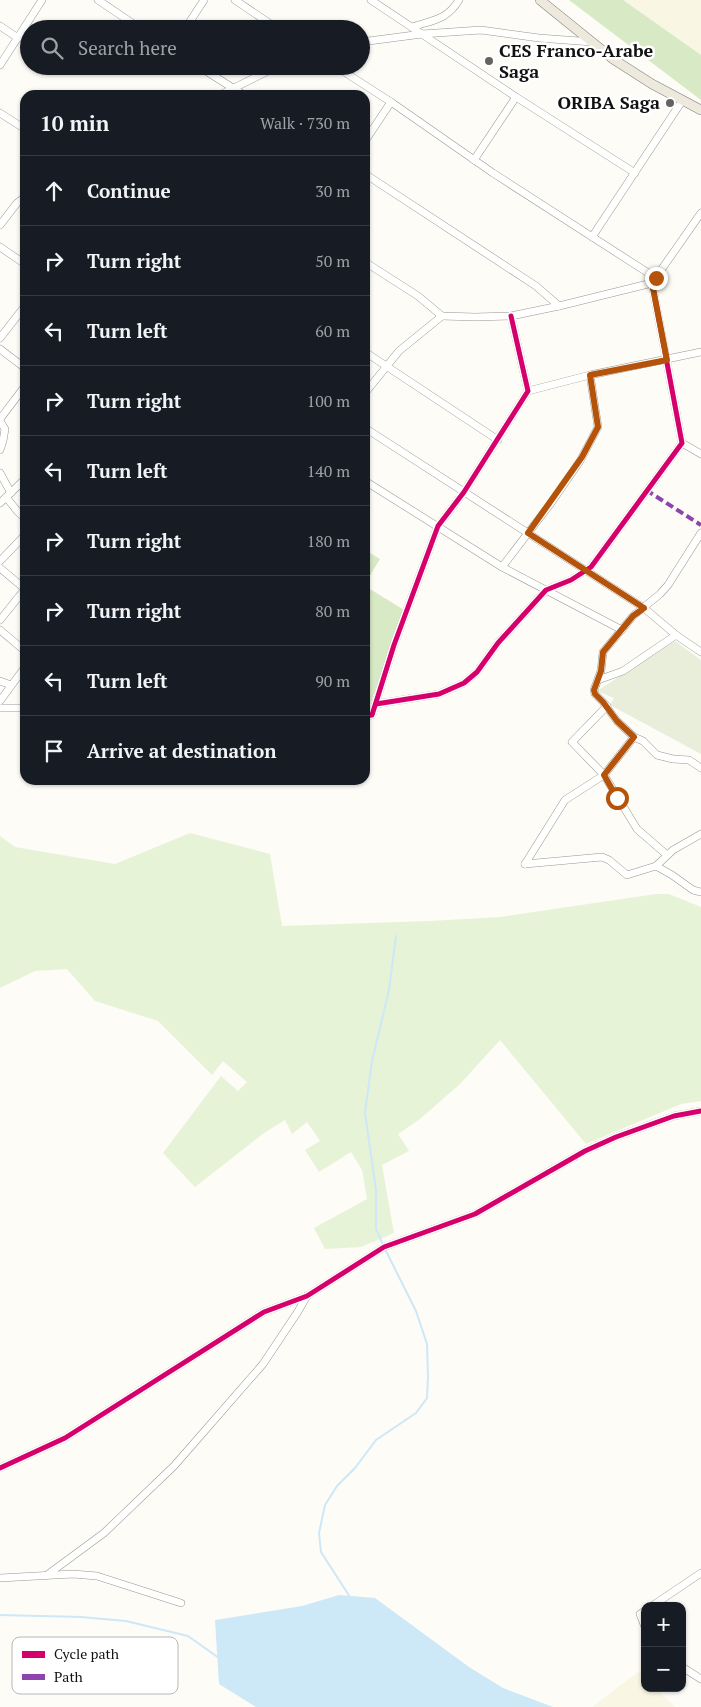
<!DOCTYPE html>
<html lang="en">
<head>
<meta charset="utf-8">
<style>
  body { margin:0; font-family:"PT Serif",serif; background:#242831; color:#f1f3f6 }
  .controls { position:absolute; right:15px; bottom:15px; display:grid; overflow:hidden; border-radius:10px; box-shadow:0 1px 4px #0004 }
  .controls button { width:45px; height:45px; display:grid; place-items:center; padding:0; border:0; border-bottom:1px solid #363941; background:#171b24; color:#f1f3f6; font:25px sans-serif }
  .stop { position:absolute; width:15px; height:15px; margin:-11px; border:4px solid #b45309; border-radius:50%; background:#fff }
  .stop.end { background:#b45309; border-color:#fff; box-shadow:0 1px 5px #0008 }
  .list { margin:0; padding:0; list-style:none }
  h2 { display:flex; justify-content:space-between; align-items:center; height:65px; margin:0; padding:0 20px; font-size:21px }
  h2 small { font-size:16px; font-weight:400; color:#9ea1a6 }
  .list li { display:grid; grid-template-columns:32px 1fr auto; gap:15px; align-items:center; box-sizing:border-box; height:70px; padding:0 20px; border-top:1px solid #363941 }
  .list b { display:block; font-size:19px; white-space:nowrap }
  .list em { font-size:16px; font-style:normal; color:#9ea1a6 }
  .icon { flex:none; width:28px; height:28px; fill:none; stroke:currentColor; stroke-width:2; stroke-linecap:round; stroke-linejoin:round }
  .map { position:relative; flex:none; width:701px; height:1707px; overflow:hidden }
  .search { position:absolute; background:#171b24; box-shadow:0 1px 4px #0004; left:20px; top:20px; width:350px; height:55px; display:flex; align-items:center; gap:12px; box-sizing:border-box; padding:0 18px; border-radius:28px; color:#9ea1a6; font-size:19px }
  .panel { position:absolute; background:#171b24; box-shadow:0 1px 4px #0004; left:20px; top:90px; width:350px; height:695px; border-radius:15px }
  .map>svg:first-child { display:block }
</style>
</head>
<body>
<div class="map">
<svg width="701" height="1707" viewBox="0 0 701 1707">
  <rect width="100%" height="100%" fill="#fdfcf7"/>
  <g fill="#f9f7e4">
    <path d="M 617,0 L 701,0 L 701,57 Z"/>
    <path d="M 638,1672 L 645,1678 L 645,1688 L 655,1688 L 675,1707 L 592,1707 Z"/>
  </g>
  <path fill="#e7f3d7" d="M 190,833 L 270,854 L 282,926 L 429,921 L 500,917 L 656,894 L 669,894 L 701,907 L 701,1101 L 681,1104 L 586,1144 L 500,1040 L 460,1084 L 420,1119 L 398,1134 L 409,1151 L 382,1165 L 394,1233 L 361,1247 L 325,1249 L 314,1228 L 367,1199 L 362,1170 L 351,1152 L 319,1172 L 305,1150 L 320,1141 L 307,1122 L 292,1134 L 285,1120 L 264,1133 L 195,1187 L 163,1153 L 221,1076 L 238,1091 L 247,1082 L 223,1061 L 212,1075 L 158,1021 L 95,1001 L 67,969 L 35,971 L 0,988 L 0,836 L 15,847 L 115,864 Z"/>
  <g fill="#d8eac5">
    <path d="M 569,0 L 623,0 L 701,55 L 701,100 Z"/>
    <path d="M 365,550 L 380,559 L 365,584 Z"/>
    <path d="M 365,586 L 404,610 C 391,644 380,679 367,713 L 365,713 Z"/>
  </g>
  <path fill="#e9eedb" d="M 675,641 L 701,660 L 701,754 L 610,705 L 614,698 L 597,691 Z"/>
  <path fill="#cde8f7" d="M 339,1595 L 375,1598 L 469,1667 L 503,1688 L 553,1707 L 256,1707 L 219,1684 L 215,1620 L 302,1606 Z"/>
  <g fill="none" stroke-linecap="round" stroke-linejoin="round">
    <g stroke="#cde8f7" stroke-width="2">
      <path d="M 350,1597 L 321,1552 L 319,1533 L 325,1505 L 337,1486 L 355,1468 L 376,1440 L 416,1413 L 427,1398 L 428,1377 L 427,1344 L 416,1311 L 384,1247 L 376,1229 L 376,1190 L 365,1113 L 372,1061 L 389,990 L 396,936"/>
      <path d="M 0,1615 L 81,1617 L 126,1621 L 188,1636 L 219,1658"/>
    </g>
    <defs>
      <g id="minor">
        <path d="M 98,0 L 141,29"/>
        <path d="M 235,0 L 278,29"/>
        <path d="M 371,0 L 516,97 L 635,173"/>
        <path d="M 0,26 L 18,38"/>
        <path d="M 412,27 C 433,20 447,20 459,0"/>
        <path d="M 185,29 L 204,0"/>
        <path d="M 361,42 L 422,34 L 481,30 L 539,38 L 592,42"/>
        <path d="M 0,65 L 42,0"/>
        <path d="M 198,66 L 244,95"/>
        <path d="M 335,66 L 391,102 L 493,173 L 656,278"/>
        <path d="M 220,95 L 278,66"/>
        <path d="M 0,113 L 25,129"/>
        <path d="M 365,141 L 391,102"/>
        <path d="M 474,160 L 516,97"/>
        <path d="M 365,174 L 536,286 L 559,306"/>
        <path d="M 0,225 L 17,203 L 25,197"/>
        <path d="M 592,237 L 682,101"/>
        <path d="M 0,247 L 25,264"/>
        <path d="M 365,262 L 418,296 L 442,316 L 475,317 L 511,316 L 559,306 L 652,283 L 701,213"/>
        <path d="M 0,338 L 25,306"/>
        <path d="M 0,349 L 25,368"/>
        <path d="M 365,352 L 498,440"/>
        <path d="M 528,391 L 590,375 L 701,352"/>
        <path d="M 365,393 L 399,351 L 442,316"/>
        <path d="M 0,419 L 25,386"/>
        <path d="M 0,421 L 5,429 L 3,441 L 0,450"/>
        <path d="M 365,428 L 644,608 L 676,635 L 701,652"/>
        <path d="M 682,443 L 701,454"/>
        <path d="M 0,473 L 11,493"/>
        <path d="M 365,481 L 502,567 L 622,630"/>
        <path d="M 6,497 L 18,512 L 25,518"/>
        <path d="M 0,503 L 25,479"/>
        <path d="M 701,533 L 668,585 L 660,594 L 633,616 L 603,652 L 601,671 L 594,690 L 595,694 L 603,702 L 617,721 L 634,737 L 643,741 L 657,755 L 673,759 L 689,760 L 701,768"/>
        <path d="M 0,561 L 25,535"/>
        <path d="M 502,567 L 551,503 L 580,461 L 598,427 L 590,375"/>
        <path d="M 0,568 L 25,589 L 0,620"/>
        <path d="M 0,630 L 25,651"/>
        <path d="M 598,680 L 623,671 L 676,635"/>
        <path d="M 0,681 L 11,685"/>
        <path d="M 0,701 L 25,667"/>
        <path d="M 376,704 L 439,694 L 464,683 L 477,672 L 498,643 L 546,590 L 571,580 L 591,567 L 682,443 L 652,283"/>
        <path d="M 607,706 L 572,742 L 604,775 L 637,829 L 667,855"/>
        <path d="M 0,708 L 25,708"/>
        <path d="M 365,716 L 372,715 L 394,645 L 438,526 L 464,492 L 528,391 L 511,316"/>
        <path d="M 525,864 L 602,857 L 609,860 L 627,875 L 656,866 L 673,850 L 701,834"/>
        <path d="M 525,864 L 565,800 L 604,775 L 634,737"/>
        <path d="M 656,866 L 672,875 L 693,890 L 701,892"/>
        <path d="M 0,1468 L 65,1438 L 264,1312 L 307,1296 L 384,1247 L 475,1214 L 585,1151 L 616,1137 L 674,1116 L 701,1111"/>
        <path d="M 47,1575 L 104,1533 L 174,1466 L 263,1364 L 297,1313 L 307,1296"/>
        <path d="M 0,1578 L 73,1574 L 97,1576 L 181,1603"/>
        <path d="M 652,1606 L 701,1573"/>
        <path d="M 645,1611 L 640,1614 L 645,1627"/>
        <path d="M 682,1667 L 701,1679"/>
      </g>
      <path id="major" d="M 540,0 L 613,59 L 652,84 L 701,110"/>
    </defs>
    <use href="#minor" stroke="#979795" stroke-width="8"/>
    <use href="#major" stroke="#858482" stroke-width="10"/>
    <use href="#minor" stroke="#fffffe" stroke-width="7"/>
    <use href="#major" stroke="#ede9dc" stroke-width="9"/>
    <path stroke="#8e44ad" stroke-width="4" stroke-dasharray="8 4" stroke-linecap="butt" d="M 646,490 L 701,525"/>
    <defs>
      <g id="cycleway">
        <path d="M 376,704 L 439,694 L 464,683 L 477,672 L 498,643 L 546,590 L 571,580 L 591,567 L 682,443 L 652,283"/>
        <path d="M 365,716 L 372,715 L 394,645 L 438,526 L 464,492 L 528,391 L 511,316"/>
        <path d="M 0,1468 L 65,1438 L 264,1312 L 307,1296 L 384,1247 L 475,1214 L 585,1151 L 616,1137 L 674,1116 L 701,1111"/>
      </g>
    </defs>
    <use href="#cycleway" stroke="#fff" stroke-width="8"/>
    <use href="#cycleway" stroke="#d6006c" stroke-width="5"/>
  </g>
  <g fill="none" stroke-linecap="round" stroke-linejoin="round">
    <path stroke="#b45309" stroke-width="6" d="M 617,798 L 604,775 L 634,737 L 617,721 L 603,702 L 595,694 L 594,690 L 601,671 L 603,652 L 633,616 L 644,608 L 528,533 L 582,457 L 598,427 L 590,375 L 667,360 L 652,283 L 656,278"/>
  </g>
  <g fill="#646362" stroke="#fff" stroke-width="2">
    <circle cx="489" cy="61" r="5"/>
    <circle cx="670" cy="103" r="5"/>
  </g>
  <g text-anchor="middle" stroke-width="5" stroke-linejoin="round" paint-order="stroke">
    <g font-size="18" font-weight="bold" fill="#111" stroke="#fff" text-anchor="start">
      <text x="499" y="57">CES Franco-Arabe<tspan x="499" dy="21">Saga</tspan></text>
      <text x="660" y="109" text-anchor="end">ORIBA Saga</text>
    </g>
  </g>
  <rect x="12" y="1637" width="166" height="57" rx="8" fill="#fff" stroke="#b8b8b8" stroke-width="1"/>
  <rect x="22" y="1651" width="23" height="7" fill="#d6006c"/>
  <rect x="22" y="1674" width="23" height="6" fill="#8e44ad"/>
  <g font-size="14" fill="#111">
    <text x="54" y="1659">Cycle path</text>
    <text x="54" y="1682">Path</text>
  </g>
</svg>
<div class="controls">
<button>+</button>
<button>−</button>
</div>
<div class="stop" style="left:617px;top:798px"></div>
<div class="stop end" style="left:656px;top:278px"></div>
<div class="search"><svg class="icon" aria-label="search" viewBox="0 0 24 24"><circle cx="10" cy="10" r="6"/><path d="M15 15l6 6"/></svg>Search here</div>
<section class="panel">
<h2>10 min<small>Walk · 730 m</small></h2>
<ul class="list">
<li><svg class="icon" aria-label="ahead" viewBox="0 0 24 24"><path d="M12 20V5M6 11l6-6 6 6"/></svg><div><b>Continue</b></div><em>30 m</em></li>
<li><svg class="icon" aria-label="right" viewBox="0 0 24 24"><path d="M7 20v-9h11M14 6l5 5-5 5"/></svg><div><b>Turn right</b></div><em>50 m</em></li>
<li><svg class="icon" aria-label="left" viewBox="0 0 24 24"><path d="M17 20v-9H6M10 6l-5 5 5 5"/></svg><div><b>Turn left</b></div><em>60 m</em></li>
<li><svg class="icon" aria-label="right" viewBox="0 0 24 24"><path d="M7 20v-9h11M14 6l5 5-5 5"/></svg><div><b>Turn right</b></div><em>100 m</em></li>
<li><svg class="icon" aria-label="left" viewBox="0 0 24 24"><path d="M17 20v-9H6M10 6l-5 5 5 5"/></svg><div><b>Turn left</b></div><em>140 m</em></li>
<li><svg class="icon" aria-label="right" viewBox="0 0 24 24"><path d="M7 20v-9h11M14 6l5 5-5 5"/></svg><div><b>Turn right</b></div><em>180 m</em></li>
<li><svg class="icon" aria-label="right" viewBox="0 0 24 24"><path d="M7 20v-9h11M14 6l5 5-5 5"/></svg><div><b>Turn right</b></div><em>80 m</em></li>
<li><svg class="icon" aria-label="left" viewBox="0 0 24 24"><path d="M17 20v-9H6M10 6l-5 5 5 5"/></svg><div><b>Turn left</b></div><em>90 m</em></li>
<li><svg class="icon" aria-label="arrive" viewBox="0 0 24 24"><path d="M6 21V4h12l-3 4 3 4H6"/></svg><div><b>Arrive at destination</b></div></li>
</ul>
</section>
</div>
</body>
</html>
